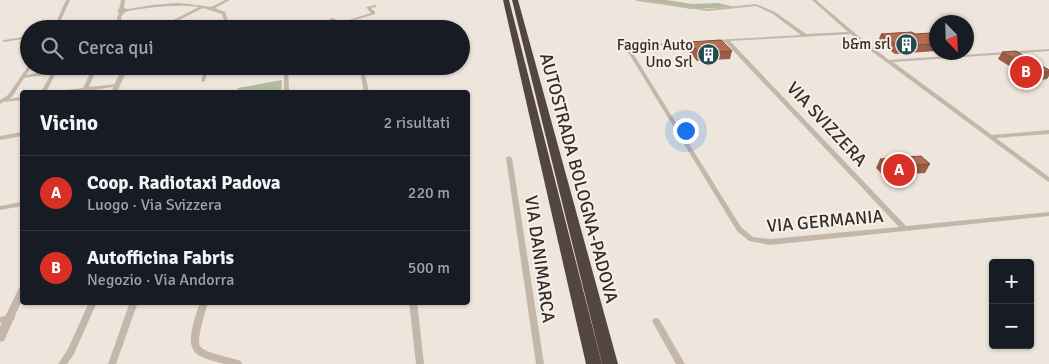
<!DOCTYPE html>
<html lang="it">
<head>
<meta charset="utf-8">
<style>
  body { margin:0; font-family:Signika,sans-serif; background:#20242c; color:#f1f3f6 }
  .controls { position:absolute; right:15px; bottom:15px; display:grid; overflow:hidden; border-radius:5px; box-shadow:0 1px 4px #0004 }
  .controls button { width:45px; height:45px; display:grid; place-items:center; padding:0; border:0; border-bottom:1px solid #363941; background:#171b24; color:#f1f3f6; font:25px sans-serif }
  .compass { position:absolute; left:929px; top:15px; width:45px; height:45px; border-radius:50%; background:#171b24; box-shadow:0 1px 4px #0004; rotate:157deg }
  .you { position:absolute; left:685px; top:130px; width:18px; height:18px; margin:-12px; border:4px solid #fff; border-radius:50%; background:#1a73e8; box-shadow:0 0 0 8px #1a73e833 }
  .badge { display:grid; place-items:center; width:32px; height:32px; border-radius:50%; background:#d93025; color:#fff; font-size:16px; font-weight:700 }
  .pin { position:absolute; translate:-50% -50%; border:2px solid #fff; box-shadow:0 1px 5px #0006 }
  .list { margin:0; padding:0; list-style:none }
  h2 { display:flex; justify-content:space-between; align-items:center; height:65px; margin:0; padding:0 20px; font-size:21px }
  h2 small { font-size:16px; font-weight:400; color:#9ea1a6 }
  .list li { display:grid; grid-template-columns:32px 1fr auto; gap:15px; align-items:center; box-sizing:border-box; height:75px; padding:0 20px; border-top:1px solid #363941 }
  .list b { display:block; font-size:19px; white-space:nowrap }
  .list p { margin:0; font-size:16px; white-space:nowrap; color:#9ea1a6 }
  .list em { font-size:16px; font-style:normal; color:#9ea1a6 }
  .icon { flex:none; width:28px; height:28px; fill:none; stroke:currentColor; stroke-width:2; stroke-linecap:round; stroke-linejoin:round }
  .map { position:relative; flex:none; width:1049px; height:364px; overflow:hidden }
  .search { position:absolute; background:#171b24; box-shadow:0 1px 4px #0004; left:20px; top:20px; width:450px; height:55px; display:flex; align-items:center; gap:12px; box-sizing:border-box; padding:0 18px; border-radius:28px; color:#9ea1a6; font-size:19px }
  .panel { position:absolute; background:#171b24; box-shadow:0 1px 4px #0004; left:20px; top:90px; width:450px; height:215px; border-radius:5px }
  .map>svg:first-child { display:block }
</style>
</head>
<body>
<div class="map">
<svg width="1049" height="364" viewBox="0 0 1049 364">
  <rect width="100%" height="100%" fill="#eee6dc"/>
  <g fill="#b1bb9e">
    <path d="M 639,0 L 667,0 L 692,4 L 718,3 L 734,7 L 691,9 Z"/>
    <path d="M 282,80 L 281,92 L 237,91 L 238,88 Z"/>
  </g>
  <g fill="none" stroke-linecap="round" stroke-linejoin="round">
    <g fill="#c5b6aa" fill-rule="evenodd">
      <path d="M 66,0 L 70,0 L 57,29 L 53,29 Z"/>
      <path d="M 225,0 L 230,0 L 215,8 L 225,12 L 231,29 L 227,29 L 222,14 L 203,8 L 171,24 L 168,29 L 164,29 L 169,22 L 199,7 C 175,4 152,7 128,11 L 126,10 L 128,9 L 152,5 L 177,3 L 189,4 L 211,7 Z"/>
      <path d="M 635,0 L 645,0 L 708,9 L 756,4 L 775,12 L 806,34 L 848,32 L 812,0 L 816,0 L 863,40 L 889,60 L 1049,49 L 1049,51 L 893,62 L 992,135 L 1049,130 L 1049,134 L 996,138 L 1049,177 L 1049,182 L 1047,181 L 859,42 L 851,34 L 730,41 L 906,226 L 1049,212 L 1049,216 L 770,245 L 749,241 L 737,231 L 628,52 L 631,46 L 638,45 L 698,41 L 700,42 L 698,43 L 638,47 L 635,48 L 632,52 L 741,227 L 753,237 L 770,239 L 899,227 L 725,42 L 715,42 L 713,41 L 715,40 L 801,35 L 773,14 L 756,6 L 708,11 L 637,1 Z"/>
      <path d="M 375,5 L 376,5 L 376,7 L 371,8 L 375,12 L 375,14 L 345,23 L 351,29 L 346,29 L 341,24 L 327,29 L 320,29 L 337,23 L 330,20 L 330,18 L 332,18 L 342,22 L 371,13 L 366,7 Z"/>
      <path d="M 120,21 L 122,22 L 121,23 L 86,29 L 75,29 Z"/>
      <path d="M 29,36 L 29,38 L 4,42 L 2,41 L 4,40 Z"/>
      <path d="M 29,65 L 29,66 L 32,66 L 26,75 L 82,66 L 98,66 L 89,87 L 118,84 L 120,85 L 118,86 L 87,91 L 86,92 L 82,92 L 82,91 L 64,92 L 64,91 L 66,90 L 83,88 L 93,67 L 56,73 L 46,92 L 41,92 L 51,74 L 24,78 L 12,97 L 9,99 L 22,97 L 22,100 L 3,102 L 0,104 L 0,100 L 8,95 Z"/>
      <path d="M 172,66 L 176,66 L 175,71 L 173,71 L 171,70 Z"/>
      <path d="M 205,66 L 209,66 L 205,81 L 203,82 L 201,81 Z"/>
      <path d="M 284,66 L 288,66 L 289,92 L 284,92 Z"/>
      <path d="M 359,66 L 363,66 L 369,92 L 364,92 Z"/>
      <path d="M 22,132 L 22,136 L 0,140 L 0,136 Z"/>
      <path d="M 509,156 L 512,158 L 544,364 L 536,364 L 506,158 Z"/>
      <path d="M 22,202 L 22,206 L 0,210 L 0,206 Z"/>
      <path d="M 89,302 L 97,302 L 74,354 L 67,364 L 58,364 L 68,349 Z"/>
      <path d="M 130,302 L 138,302 L 116,364 L 108,364 Z"/>
      <path d="M 200,302 L 208,302 C 206,311 196,339 200,346 C 204,353 233,358 241,361 L 242,364 L 224,364 L 221,363 C 213,361 205,359 198,355 C 183,345 196,316 200,302 Z"/>
      <path d="M 409,302 L 417,302 L 424,364 L 416,364 Z"/>
      <path d="M 11,315 L 14,316 L 15,318 L 14,320 L 0,323 L 0,317 Z"/>
      <path d="M 656,318 L 659,319 L 685,364 L 676,364 L 652,321 L 653,319 Z"/>
    </g>
    <g fill="#c5b6aa" fill-rule="evenodd">
      <path d="M 121,0 L 125,0 L 124,8 L 130,10 L 124,13 L 121,17 L 123,29 L 118,29 L 117,17 L 119,13 L 117,11 L 119,9 Z"/>
      <path d="M 123,66 L 129,66 L 117,92 L 111,92 Z"/>
      <path d="M 19,288 L 22,288 L 22,300 L 4,341 L 0,342 L 0,327 Z"/>
    </g>
    <g fill="#534641" fill-rule="evenodd">
      <path d="M 503,0 L 509,0 L 602,364 L 586,364 Z"/>
      <path d="M 512,0 L 518,0 L 618,364 L 602,364 Z"/>
    </g>
  </g>
  <g fill="#9c5d47">
    <path d="M 881,34 L 915,34 L 936,37 L 936,51 L 895,54 L 878,41 Z"/>
    <path d="M 690,42 L 732,51 L 730,59 L 697,61 L 688,50 Z"/>
    <path d="M 1002,52 L 1049,70 L 1049,76 L 1047,79 L 1033,81 L 998,59 Z"/>
    <path d="M 880,159 L 930,164 L 925,173 L 884,176 L 876,168 Z"/>
  </g>
  <g fill="#b56c53" stroke="#7f4c3a">
    <path d="M 912,32 L 915,34 L 931,33 L 936,37 L 936,44 L 898,46 L 881,34 Z"/>
    <path d="M 721,40 L 732,51 L 699,53 L 690,42 Z"/>
    <path d="M 1016,51 L 1049,70 L 1049,72 L 1038,72 L 1002,52 Z"/>
    <path d="M 921,156 L 930,164 L 889,167 L 880,159 Z"/>
  </g>
  <defs>
    <symbol id="building-disc" viewBox="-11 -11 22 22"><circle r="9.5" fill="#234c4f" stroke="#f7f0e8"/><path d="M-4-6H4V6H1V3H-1V6H-4ZM-2.5-4.3h1.7v1.8h-1.7ZM.8-4.3h1.7v1.8H.8ZM-2.5-1h1.7V.8h-1.7ZM.8-1h1.7V.8H.8Z" fill="#fff"/></symbol>
  </defs>
  <g fill-rule="evenodd">
    <use href="#building-disc" x="894" y="32" width="25" height="25"/>
    <use href="#building-disc" x="696" y="42" width="25" height="25"/>
  </g>
  <g text-anchor="middle" stroke-width="4" stroke-linejoin="round" paint-order="stroke">
    <g font-size="15" fill="#332c28" stroke="#f7f0e8" text-anchor="end">
      <text x="891" y="49">b&amp;m srl</text>
      <text x="693" y="50">Faggin Auto<tspan x="693" dy="17">Uno Srl</tspan></text>
    </g>
    <g font-size="18" fill="#332c28" stroke="#f7f0e8">
      <text transform="translate(827 124) rotate(47)" y="6">VIA SVIZZERA</text>
      <text transform="translate(579 178) rotate(75)" y="6">AUTOSTRADA BOLOGNA-PADOVA</text>
      <text transform="translate(825 221) rotate(-5)" y="6">VIA GERMANIA</text>
      <text transform="translate(540 259) rotate(82)" y="6">VIA DANIMARCA</text>
    </g>
  </g>
</svg>
<div class="controls">
<button>+</button>
<button>−</button>
</div>
<svg class="compass" viewBox="-18 -18 36 36"><path d="M0-13l5 13h-10z" fill="#e53935"/><path d="M0 13l5-13h-10z" fill="#9ea1a6"/></svg>
<div class="you"></div>
<div class="pin badge" style="left:899px;top:170px">A</div>
<div class="pin badge" style="left:1026px;top:72px">B</div>
<div class="search"><svg class="icon" aria-label="search" viewBox="0 0 24 24"><circle cx="10" cy="10" r="6"/><path d="M15 15l6 6"/></svg>Cerca qui</div>
<section class="panel">
<h2>Vicino<small>2 risultati</small></h2>
<ul class="list">
<li><span class="badge">A</span><div><b>Coop. Radiotaxi Padova</b><p>Luogo · Via Svizzera</p></div><em>220 m</em></li>
<li><span class="badge">B</span><div><b>Autofficina Fabris</b><p>Negozio · Via Andorra</p></div><em>500 m</em></li>
</ul>
</section>
</div>
</body>
</html>
